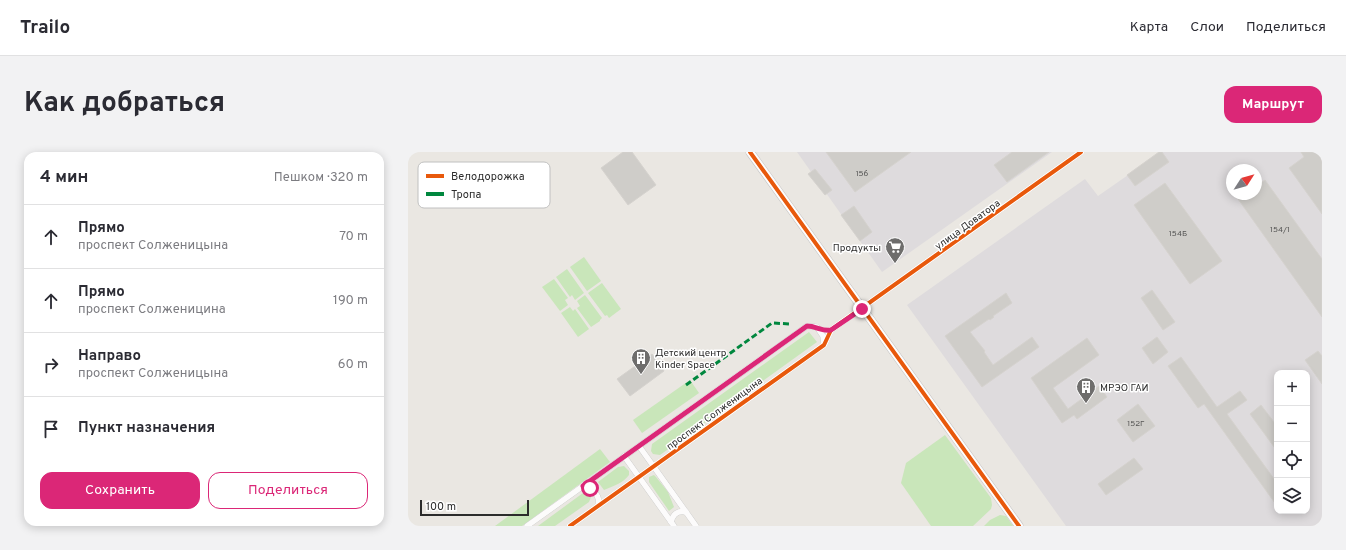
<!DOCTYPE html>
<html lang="ru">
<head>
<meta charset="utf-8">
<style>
  body { margin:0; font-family:Overpass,sans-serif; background:#f2f2f3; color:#2b2b33 }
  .controls { position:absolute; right:12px; bottom:12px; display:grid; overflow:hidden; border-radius:8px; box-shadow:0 2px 10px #0003 }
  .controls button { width:36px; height:36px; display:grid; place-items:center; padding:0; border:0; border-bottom:1px solid #e1e1e2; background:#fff; color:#2b2b33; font:20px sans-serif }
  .compass { position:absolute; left:818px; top:12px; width:36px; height:36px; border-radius:50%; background:#fff; box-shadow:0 2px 10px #0003; rotate:54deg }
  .scale { position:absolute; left:12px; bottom:10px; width:109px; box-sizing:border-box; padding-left:4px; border:2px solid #2c2c2c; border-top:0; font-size:11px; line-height:14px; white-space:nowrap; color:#2c2c2c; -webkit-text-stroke:3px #fff; paint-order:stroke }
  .stop { position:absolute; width:12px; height:12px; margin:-9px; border:3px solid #db2777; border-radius:50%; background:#fff }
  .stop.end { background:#db2777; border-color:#fff; box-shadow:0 1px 4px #0008 }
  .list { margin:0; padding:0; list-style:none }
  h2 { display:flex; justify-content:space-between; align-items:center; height:52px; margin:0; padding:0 16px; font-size:17px }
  h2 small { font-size:13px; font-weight:400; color:#7c7c81 }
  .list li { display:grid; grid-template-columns:26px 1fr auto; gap:12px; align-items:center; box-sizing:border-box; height:64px; padding:0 16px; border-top:1px solid #e1e1e2 }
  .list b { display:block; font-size:15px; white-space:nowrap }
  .list p { margin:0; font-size:13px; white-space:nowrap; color:#7c7c81 }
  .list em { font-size:13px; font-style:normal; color:#7c7c81 }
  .actions { display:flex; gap:8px; padding:12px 16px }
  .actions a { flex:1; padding:9px 0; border:1px solid #db2777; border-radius:12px; text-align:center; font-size:14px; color:#db2777 }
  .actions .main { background:#db2777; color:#fff }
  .icon { flex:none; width:22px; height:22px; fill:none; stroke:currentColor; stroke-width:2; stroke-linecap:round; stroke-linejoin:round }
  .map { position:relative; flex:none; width:914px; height:374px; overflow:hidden; border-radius:12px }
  header { display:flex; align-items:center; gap:24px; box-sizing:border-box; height:56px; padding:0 20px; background:#fff; border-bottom:1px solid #e1e1e2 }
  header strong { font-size:19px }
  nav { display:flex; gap:22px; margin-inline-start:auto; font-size:14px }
  .intro { display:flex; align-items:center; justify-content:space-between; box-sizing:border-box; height:96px; padding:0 24px }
  h1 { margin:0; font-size:28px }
  .button { padding:10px 18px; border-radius:12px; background:#db2777; color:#fff; font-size:14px; font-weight:700 }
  main { display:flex; gap:24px; padding:0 24px }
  aside { flex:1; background:#fff; border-radius:12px; box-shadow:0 2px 10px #0003 }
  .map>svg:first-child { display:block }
</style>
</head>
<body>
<header>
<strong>Trailo</strong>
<nav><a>Карта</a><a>Слои</a><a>Поделиться</a></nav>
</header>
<div class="intro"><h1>Как добраться</h1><a class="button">Маршрут</a></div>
<main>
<aside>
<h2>4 мин<small>Пешком · 320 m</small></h2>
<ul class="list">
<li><svg class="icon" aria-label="ahead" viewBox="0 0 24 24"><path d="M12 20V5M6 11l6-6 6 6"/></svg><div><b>Прямо</b><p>проспект Солженицына</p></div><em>70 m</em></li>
<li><svg class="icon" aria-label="ahead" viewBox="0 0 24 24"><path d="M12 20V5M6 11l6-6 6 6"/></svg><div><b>Прямо</b><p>проспект Солженицина</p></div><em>190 m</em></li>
<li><svg class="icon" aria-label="right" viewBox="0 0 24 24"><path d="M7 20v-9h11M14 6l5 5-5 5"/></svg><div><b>Направо</b><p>проспект Солженицына</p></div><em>60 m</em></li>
<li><svg class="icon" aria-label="arrive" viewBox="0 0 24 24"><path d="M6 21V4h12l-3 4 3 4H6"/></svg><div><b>Пункт назначения</b></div></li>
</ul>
<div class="actions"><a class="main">Сохранить</a><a>Поделиться</a></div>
</aside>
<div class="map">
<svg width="914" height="374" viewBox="0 0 914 374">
  <rect width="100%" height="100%" fill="#eae7e2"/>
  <g fill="#dedbdd" fill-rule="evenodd">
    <path d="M 389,0 L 644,0 L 474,120 Z"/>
    <path d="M 753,0 L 914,0 L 914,369 L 907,374 L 658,374 L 499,153 L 677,27 L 690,44 ZM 824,18 L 848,18 L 848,42 L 824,42 ZM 869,221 L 899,221 L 899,359 L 869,359 Z"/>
  </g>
  <g fill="#c9e6ba">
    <path d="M 176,105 L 193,129 L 179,139 L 162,115 Z"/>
    <path d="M 159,117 L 176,141 L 167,148 L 164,143 L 162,145 L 148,125 Z"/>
    <path d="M 146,127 L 160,146 L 157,148 L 160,153 L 152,159 L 134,135 Z"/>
    <path d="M 194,131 L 213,157 L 201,166 L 199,163 L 197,164 L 180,141 Z"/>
    <path d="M 177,143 L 194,166 L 192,168 L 192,169 L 183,175 L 169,156 L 172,154 L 169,149 Z"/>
    <path d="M 162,155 L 165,159 L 167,157 L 181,177 L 170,185 L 153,161 Z"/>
    <path d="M 401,180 L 409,190 L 252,303 L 245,302 L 243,299 L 244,292 Z"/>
    <path d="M 282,228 L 291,241 L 234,281 L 225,268 Z"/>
    <path d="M 537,283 L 583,346 L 584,353 L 583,357 L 565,374 L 523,374 L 493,331 L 498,311 Z"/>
    <path d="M 192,297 L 202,310 L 114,374 L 87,374 Z"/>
    <path d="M 216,314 L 221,319 L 221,323 C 215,331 206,334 196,338 L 190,330 L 210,315 Z"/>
    <path d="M 246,323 L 248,325 L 260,340 L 266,355 L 261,359 L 241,330 L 241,325 Z"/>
    <path d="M 175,341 L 182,342 L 183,345 L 181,350 L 147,374 L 130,374 Z"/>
    <path d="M 592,363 L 598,364 L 605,374 L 576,374 L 582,368 Z"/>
  </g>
  <g fill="#cfcdc9" stroke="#d5d2ce">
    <path d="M 215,0 L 224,0 L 248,33 L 220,53 L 193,16 Z"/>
    <path d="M 418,0 L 503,0 L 447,40 Z"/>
    <path d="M 604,0 L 641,0 L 599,30 L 586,13 Z"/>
    <path d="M 751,0 L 754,0 L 761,10 L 727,34 L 719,23 Z"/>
    <path d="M 893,0 L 914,0 L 914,62 L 881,16 L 896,5 Z"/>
    <path d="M 407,17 L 424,38 L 417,43 L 400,22 Z"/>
    <path d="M 857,28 L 914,107 L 914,165 L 830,47 L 837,42 L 848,42 L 848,34 Z"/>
    <path d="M 757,31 L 814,109 L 782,132 L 726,53 Z"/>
    <path d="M 446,54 L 464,80 L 452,89 L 433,63 Z"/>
    <path d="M 744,138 L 767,170 L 755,178 L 733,146 Z"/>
    <path d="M 598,141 L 604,151 L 585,164 L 586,165 L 582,168 L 581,167 L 562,180 L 577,199 L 576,200 L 585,213 L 624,185 L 631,195 L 574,235 L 537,184 Z"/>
    <path d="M 749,185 L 760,200 L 745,212 L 734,196 Z"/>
    <path d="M 679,186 L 691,203 L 645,236 L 660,257 L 691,234 L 699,245 L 669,267 L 666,263 L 654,271 L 623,226 Z"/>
    <path d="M 910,199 L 914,204 L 914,232 L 897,208 Z"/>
    <path d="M 244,202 L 256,219 L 222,244 L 209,227 Z"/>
    <path d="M 773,205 L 809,255 L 832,239 L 839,248 L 819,262 L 869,331 L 869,354 L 796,252 L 790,256 L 760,214 Z"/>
    <path d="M 730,252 L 747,274 L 725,290 L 709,268 Z"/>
    <path d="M 853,253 L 869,274 L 869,299 L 842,262 Z"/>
    <path d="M 726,306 L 735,317 L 698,343 L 690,332 Z"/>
  </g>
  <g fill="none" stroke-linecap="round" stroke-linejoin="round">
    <defs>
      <g id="street">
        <path d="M 231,294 L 288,374"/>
        <path d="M 216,304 L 266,374"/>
        <path d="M 175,334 C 185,336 193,344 190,354"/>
        <path d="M 263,370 C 265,362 270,358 278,360"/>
        <path d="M 119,374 L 399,174 L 409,175 L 415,184 L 416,192"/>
        <path d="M 162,374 L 416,193 L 423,178 L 673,0"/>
      </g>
      <path id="secondary" d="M 342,0 L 611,374"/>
    </defs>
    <use href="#street" stroke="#c3c3c3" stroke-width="6"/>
    <use href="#secondary" stroke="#c3c3c3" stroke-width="9"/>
    <use href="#street" stroke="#fcfbfb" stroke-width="5.5"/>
    <use href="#secondary" stroke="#fcfbfb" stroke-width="8"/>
    <path stroke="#00873e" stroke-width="3" stroke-dasharray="6 3" stroke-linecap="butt" d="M 278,233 L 364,171 L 383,172"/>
    <defs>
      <g id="cycleway">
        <path d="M 342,0 L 611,374"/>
        <path d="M 162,374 L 416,193 L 423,178 L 673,0"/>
      </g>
    </defs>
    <use href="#cycleway" stroke="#fff" stroke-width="6"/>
    <use href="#cycleway" stroke="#e8590c" stroke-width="4"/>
  </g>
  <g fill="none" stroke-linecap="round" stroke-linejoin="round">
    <path stroke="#db2777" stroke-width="5" d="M 182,336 L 175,334 L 399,174 C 408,174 415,180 423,178 L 454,157"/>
  </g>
  <defs>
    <symbol id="supermarket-pin" viewBox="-11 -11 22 30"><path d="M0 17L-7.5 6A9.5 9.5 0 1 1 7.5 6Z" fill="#6e6d6c" stroke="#fff"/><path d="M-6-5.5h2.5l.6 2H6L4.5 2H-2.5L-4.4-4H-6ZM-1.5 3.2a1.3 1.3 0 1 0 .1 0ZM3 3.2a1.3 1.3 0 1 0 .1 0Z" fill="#fff"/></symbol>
    <symbol id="building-pin" viewBox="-11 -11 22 30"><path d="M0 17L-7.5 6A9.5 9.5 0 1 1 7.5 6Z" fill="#6e6d6c" stroke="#fff"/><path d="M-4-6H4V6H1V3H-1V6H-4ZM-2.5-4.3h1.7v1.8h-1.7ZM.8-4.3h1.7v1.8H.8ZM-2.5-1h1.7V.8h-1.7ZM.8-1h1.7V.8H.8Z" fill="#fff"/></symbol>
  </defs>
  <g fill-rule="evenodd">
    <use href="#supermarket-pin" x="476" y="84" width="22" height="30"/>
    <use href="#building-pin" x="222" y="195" width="22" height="30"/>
    <use href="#building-pin" x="667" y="224" width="22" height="30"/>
  </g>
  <g text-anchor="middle" stroke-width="3" stroke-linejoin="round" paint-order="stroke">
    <g font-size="8" fill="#565655">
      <text x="454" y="24">156</text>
      <text x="872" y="80">154/1</text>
      <text x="770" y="84">154Б</text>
      <text x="728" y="274">152Г</text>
    </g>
    <g font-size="10" fill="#2c2c2c" stroke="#fff">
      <text transform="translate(559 72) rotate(-36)" y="4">улица Доватора</text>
      <text transform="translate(306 261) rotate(-36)" y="4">проспект Солженицына</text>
    </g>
    <g font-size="10" fill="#2c2c2c" stroke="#fff" text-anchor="start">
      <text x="473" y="99" text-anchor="end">Продукты</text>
      <text x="247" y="204">Детский центр<tspan x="247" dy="12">Kinder Space</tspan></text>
      <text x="692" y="239">МРЭО ГАИ</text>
    </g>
  </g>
  <rect x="10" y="10" width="132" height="46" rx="6" fill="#fff" stroke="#c0c0c0" stroke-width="1"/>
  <rect x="18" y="22" width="18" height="4" fill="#e8590c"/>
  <rect x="18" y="40" width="18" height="4" fill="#00873e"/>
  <g font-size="11" fill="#2c2c2c">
    <text x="43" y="28">Велодорожка</text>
    <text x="43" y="46">Тропа</text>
  </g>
</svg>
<div class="controls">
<button>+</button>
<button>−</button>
<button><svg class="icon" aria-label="locate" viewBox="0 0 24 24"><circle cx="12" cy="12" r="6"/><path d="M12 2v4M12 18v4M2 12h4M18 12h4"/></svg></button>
<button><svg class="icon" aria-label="layers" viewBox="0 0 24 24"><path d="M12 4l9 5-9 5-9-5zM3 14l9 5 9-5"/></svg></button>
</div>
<svg class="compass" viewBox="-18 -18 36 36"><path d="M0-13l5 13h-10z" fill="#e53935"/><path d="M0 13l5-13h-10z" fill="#7c7c81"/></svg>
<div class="scale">100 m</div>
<div class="stop" style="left:182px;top:336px"></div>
<div class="stop end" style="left:454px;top:157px"></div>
</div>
</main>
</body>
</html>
